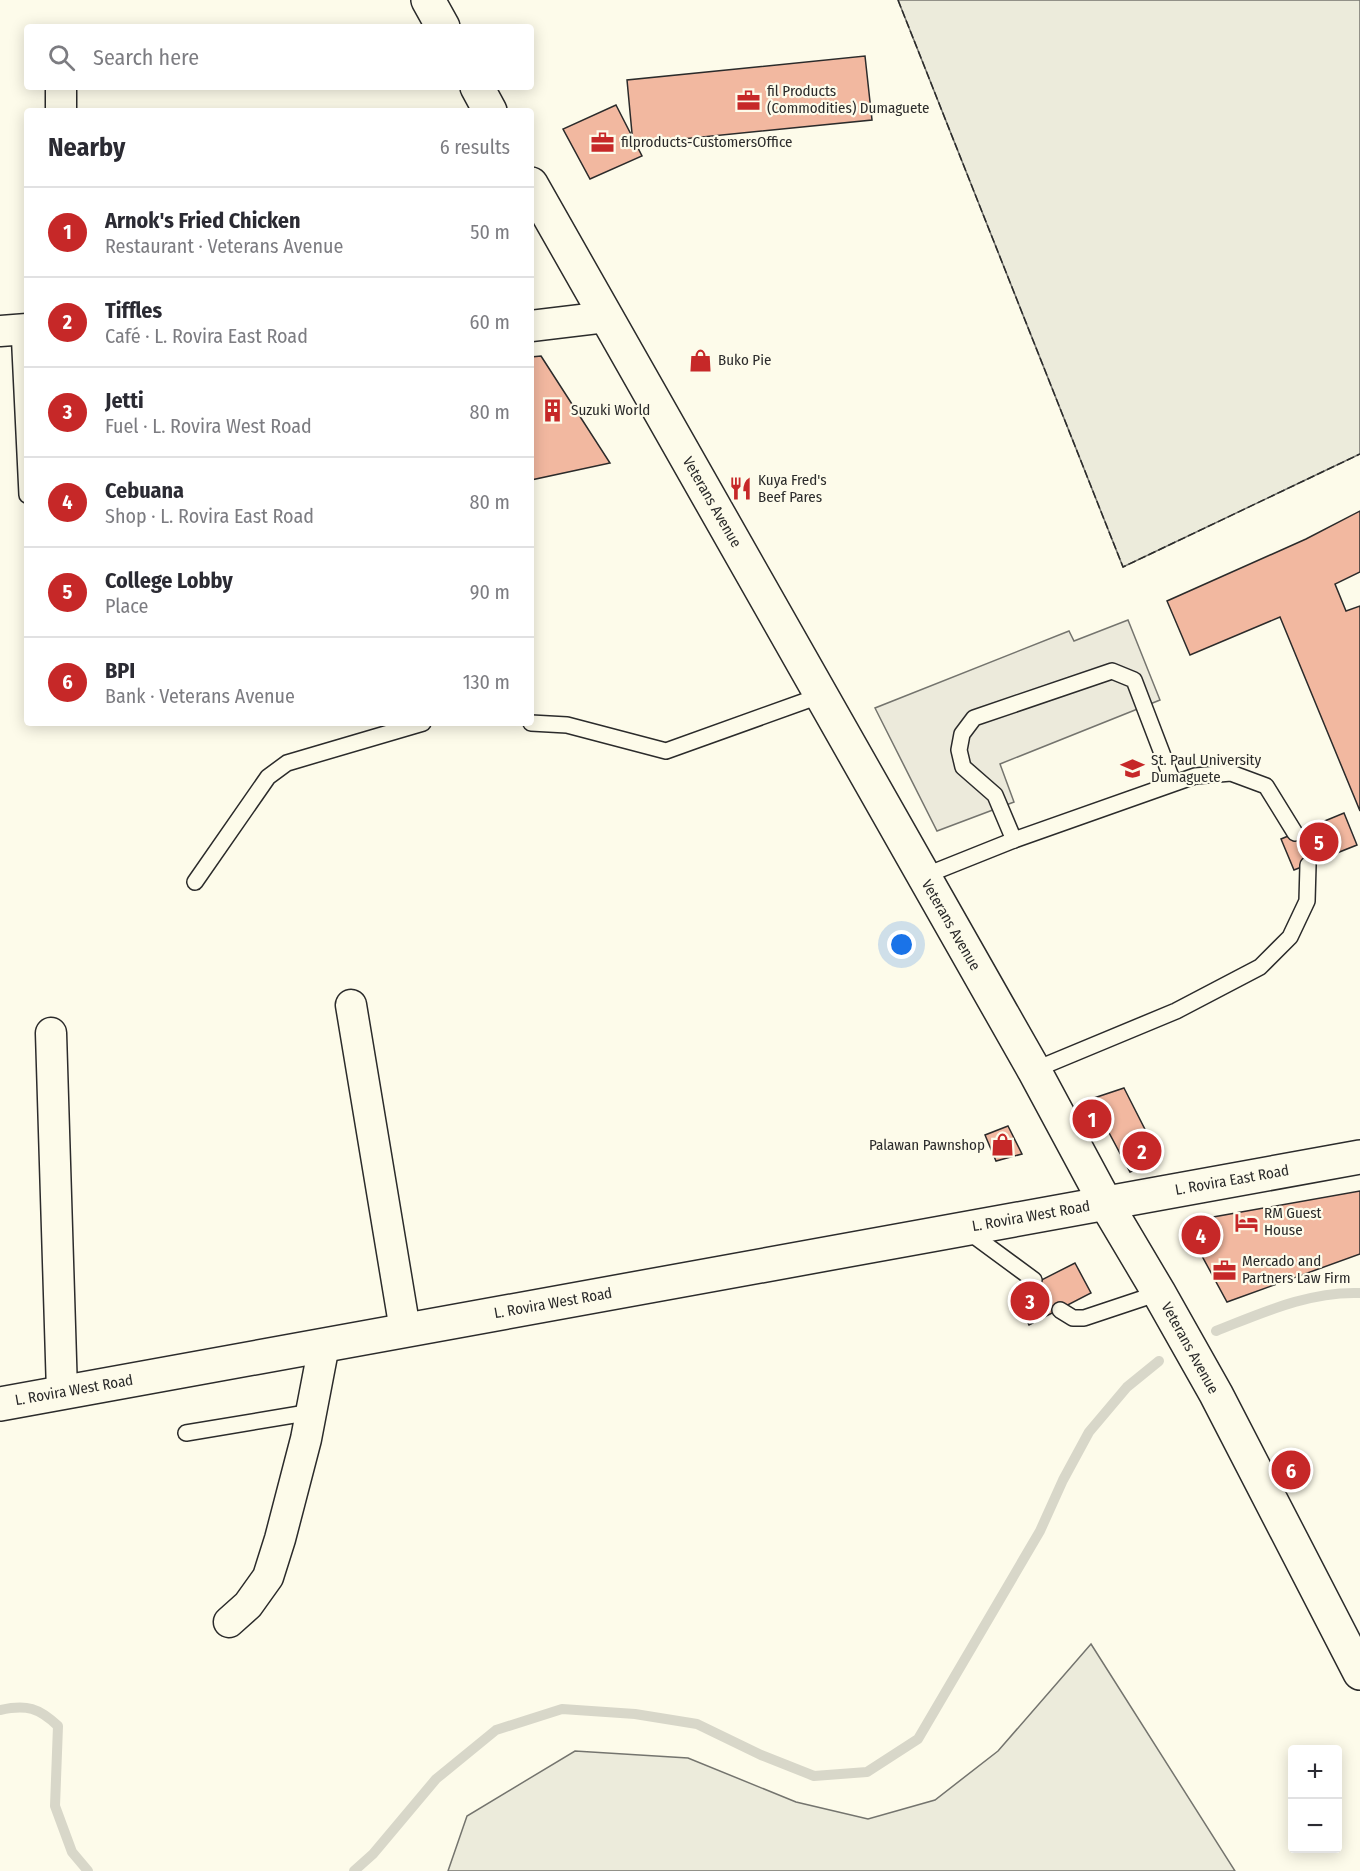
<!DOCTYPE html>
<html lang="en">
<head>
<meta charset="utf-8">
<style>
  body { margin:0; font-family:"Fira Sans Condensed",sans-serif; background:#f2f2f3; color:#2b2b33 }
  .controls { position:absolute; right:18px; bottom:18px; display:grid; overflow:hidden; border-radius:6px; box-shadow:0 3px 15px #0003 }
  .controls button { width:54px; height:54px; display:grid; place-items:center; padding:0; border:0; border-bottom:2px solid #e1e1e2; background:#fff; color:#2b2b33; font:30px sans-serif }
  .you { position:absolute; left:902px; top:945px; width:21px; height:21px; margin:-15px; border:4px solid #fff; border-radius:50%; background:#1a73e8; box-shadow:0 0 0 9px #1a73e833 }
  .badge { display:grid; place-items:center; width:39px; height:39px; border-radius:50%; background:#c62828; color:#fff; font-size:20px; font-weight:700 }
  .pin { position:absolute; translate:-50% -50%; border:3px solid #fff; box-shadow:0 2px 6px #0006 }
  .list { margin:0; padding:0; list-style:none }
  h2 { display:flex; justify-content:space-between; align-items:center; height:78px; margin:0; padding:0 24px; font-size:26px }
  h2 small { font-size:20px; font-weight:400; color:#7c7c81 }
  .list li { display:grid; grid-template-columns:39px 1fr auto; gap:18px; align-items:center; box-sizing:border-box; height:90px; padding:0 24px; border-top:2px solid #e1e1e2 }
  .list b { display:block; font-size:22px; white-space:nowrap }
  .list p { margin:0; font-size:20px; white-space:nowrap; color:#7c7c81 }
  .list em { font-size:20px; font-style:normal; color:#7c7c81 }
  .icon { flex:none; width:33px; height:33px; fill:none; stroke:currentColor; stroke-width:2; stroke-linecap:round; stroke-linejoin:round }
  .map { position:relative; flex:none; width:1360px; height:1871px; overflow:hidden }
  .search { position:absolute; background:#fff; box-shadow:0 3px 15px #0003; left:24px; top:24px; width:510px; height:66px; display:flex; align-items:center; gap:15px; box-sizing:border-box; padding:0 21px; border-radius:6px; color:#7c7c81; font-size:22px }
  .panel { position:absolute; background:#fff; box-shadow:0 3px 15px #0003; left:24px; top:108px; width:510px; height:618px; border-radius:6px }
  .map>svg:first-child { display:block }
</style>
</head>
<body>
<div class="map">
<svg width="1360" height="1871" viewBox="0 0 1360 1871">
  <rect width="100%" height="100%" fill="#fdfbea"/>
  <g fill="#ecebdb" stroke="#74746e" stroke-width="1.5">
    <path d="M 898,0 L 1360,0 L 1360,454 L 1123,567 Z"/>
    <path d="M 1091,1644 L 1235,1871 L 448,1871 L 467,1816 L 575,1751 L 688,1758 L 796,1802 L 868,1819 L 935,1800 L 998,1751 Z"/>
  </g>
  <path fill="#eceadb" stroke="#74746e" stroke-width="1.5" d="M 1128,620 L 1160,700 L 1000,764 L 1014,802 L 937,831 L 875,708 L 1069,631 L 1074,641 Z"/>
  <g fill="none" stroke-linecap="round" stroke-linejoin="round">
    <g stroke="#d8d7c9" stroke-width="10">
      <path d="M 1216,1331 C 1262,1313 1309,1291 1360,1293"/>
      <path d="M 0,1710 C 27,1704 39,1708 58,1726 L 55,1806 L 72,1852 L 88,1871"/>
      <path d="M 354,1871 L 373,1854 L 436,1779 L 496,1730 L 562,1709 L 635,1714 L 697,1724 L 761,1755 L 814,1776 L 867,1772 L 918,1739 L 1040,1531 L 1063,1480 L 1089,1432 L 1127,1387 L 1159,1361"/>
    </g>
  </g>
  <g fill="#f2b8a0" stroke="#2b2b2b" stroke-width="1.5">
    <path d="M 865,56 L 872,120 L 633,144 L 627,80 Z"/>
    <path d="M 616,105 L 642,156 L 590,179 L 563,129 Z"/>
    <path d="M 541,356 L 610,463 L 531,480 L 531,357 Z"/>
    <path d="M 1360,511 L 1360,572 L 1335,584 L 1346,611 L 1360,606 L 1360,811 L 1280,617 L 1190,655 L 1167,601 L 1306,539 Z"/>
    <path d="M 1344,813 L 1357,845 L 1294,870 L 1281,839 Z"/>
    <path d="M 1124,1088 L 1160,1159 L 1130,1172 L 1091,1099 Z"/>
    <path d="M 1008,1126 L 1022,1154 L 996,1161 L 985,1135 Z"/>
    <path d="M 1360,1191 L 1360,1254 L 1227,1302 L 1190,1234 L 1202,1219 Z"/>
    <path d="M 1075,1263 L 1091,1293 L 1029,1325 L 1014,1294 Z"/>
  </g>
  <g fill="none" stroke-linecap="round" stroke-linejoin="round">
    <defs>
      <g id="lane">
        <path d="M 19,329 L 27,495"/>
        <path d="M 531,723 L 567,725 L 666,751 L 822,695"/>
        <path d="M 1014,840 L 995,795 L 963,767 L 959,750 L 962,734 L 974,718 L 1112,671 L 1134,680 L 1173,782"/>
        <path d="M 924,876 L 1014,840 L 1195,776 L 1231,773 L 1266,786 L 1295,833"/>
        <path d="M 195,882 L 268,777 L 287,763 L 423,723"/>
        <path d="M 1034,1070 L 1176,1011 L 1260,967 L 1290,937 L 1307,901 L 1308,865"/>
        <path d="M 966,1230 L 1034,1280"/>
        <path d="M 1060,1310 L 1073,1318 L 1084,1318 L 1159,1293"/>
        <path d="M 186,1433 L 312,1412"/>
      </g>
      <g id="street">
        <path d="M 61,87 L 61,111"/>
        <path d="M 531,326 L 606,317"/>
        <path d="M 0,331 L 27,329"/>
        <path d="M 351,1005 L 405,1330"/>
        <path d="M 51,1033 L 62,1392"/>
        <path d="M 229,1622 L 248,1605 L 268,1577 L 280,1539 L 306,1439 L 324,1345"/>
      </g>
      <path id="secondary" d="M 0,1404 L 1360,1157"/>
      <g id="highway">
        <path d="M 428,0 L 443,27"/>
        <path d="M 477,87 L 490,111"/>
        <path d="M 531,184 L 1034,1070 L 1105,1202 L 1159,1293 L 1216,1394 L 1360,1673"/>
      </g>
    </defs>
    <use href="#lane" stroke="#2b2b2b" stroke-width="18"/>
    <use href="#street" stroke="#2b2b2b" stroke-width="33"/>
    <use href="#secondary" stroke="#2b2b2b" stroke-width="36"/>
    <use href="#highway" stroke="#2b2b2b" stroke-width="36"/>
    <use href="#lane" stroke="#fdfbea" stroke-width="15"/>
    <use href="#street" stroke="#fdfbea" stroke-width="30"/>
    <use href="#secondary" stroke="#fdfbea" stroke-width="33"/>
    <use href="#highway" stroke="#fdfbea" stroke-width="33"/>
    <path stroke="#2b2b2b" stroke-width="1.5" stroke-dasharray="8 3" stroke-linecap="butt" d="M 898,0 L 1123,567 L 1360,454"/>
  </g>
  <defs>
    <symbol id="office-bare" viewBox="-9 -9 18 18"><path d="M-6-3h4V-5.5h4V-3h4V5H-6ZM-1-4.5V-3h2v-1.5ZM-6 0V1H6V0Z" fill="#c62828" stroke="#fdfbea" stroke-width="2.5" paint-order="stroke"/></symbol>
    <symbol id="shop-bare" viewBox="-9 -9 18 18"><path d="M-5-2.5h2.3a2.7 3.5 0 0 1 5.4 0H5L5.5 6h-11ZM-1.5-2.5h3a1.5 2.3 0 0 0-3 0Z" fill="#c62828" stroke="#fdfbea" stroke-width="2.5" paint-order="stroke"/></symbol>
    <symbol id="building-bare" viewBox="-9 -9 18 18"><path d="M-4-6H4V6H1V3H-1V6H-4ZM-2.5-4.3h1.7v1.8h-1.7ZM.8-4.3h1.7v1.8H.8ZM-2.5-1h1.7V.8h-1.7ZM.8-1h1.7V.8H.8Z" fill="#c62828" stroke="#fdfbea" stroke-width="2.5" paint-order="stroke"/></symbol>
    <symbol id="restaurant-bare" viewBox="-9 -9 18 18"><path d="M-5-6h1v4h1v-4h1v4h1v-4h1v5L-1.5 .5V6h-2V.5L-5-1ZM5-6V6H3V1.5H1.5Q1.5-4 5-6Z" fill="#c62828" stroke="#fdfbea" stroke-width="2.5" paint-order="stroke"/></symbol>
    <symbol id="university-bare" viewBox="-9 -9 18 18"><path d="M0-5L7-2L0 1L-7-2ZM-4 1L0 2.5L4 1V4Q0 6-4 4Z" fill="#c62828" stroke="#fdfbea" stroke-width="2.5" paint-order="stroke"/></symbol>
    <symbol id="hotel-bare" viewBox="-9 -9 18 18"><path d="M-6-4.5h1.5V1H6V5H4.5V3h-9V5H-6ZM-4 0a1.8 1.8 0 1 1 3.6 0ZM.5 0V-2.5h3Q6-2.5 6 0Z" fill="#c62828" stroke="#fdfbea" stroke-width="2.5" paint-order="stroke"/></symbol>
  </defs>
  <g fill-rule="evenodd">
    <use href="#office-bare" x="732" y="84" width="33" height="33"/>
    <use href="#office-bare" x="586" y="126" width="33" height="33"/>
    <use href="#shop-bare" x="684" y="344" width="33" height="33"/>
    <use href="#building-bare" x="536" y="394" width="33" height="33"/>
    <use href="#restaurant-bare" x="724" y="472" width="33" height="33"/>
    <use href="#university-bare" x="1116" y="752" width="33" height="33"/>
    <use href="#shop-bare" x="986" y="1128" width="33" height="33"/>
    <use href="#hotel-bare" x="1230" y="1206" width="33" height="33"/>
    <use href="#office-bare" x="1208" y="1254" width="33" height="33"/>
  </g>
  <g text-anchor="middle" stroke-width="4.5" stroke-linejoin="round" paint-order="stroke">
    <g font-size="15" fill="#2b2b2b" stroke="#fdfbea" text-anchor="start">
      <text x="767" y="96">fil Products<tspan x="767" dy="17">(Commodities) Dumaguete</tspan></text>
      <text x="621" y="147">filproducts-CustomersOffice</text>
      <text x="718" y="365">Buko Pie</text>
      <text x="571" y="415">Suzuki World</text>
      <text x="758" y="485">Kuya Fred's<tspan x="758" dy="17">Beef Pares</tspan></text>
      <text x="1151" y="765">St. Paul University<tspan x="1151" dy="17">Dumaguete</tspan></text>
      <text x="985" y="1150" text-anchor="end">Palawan Pawnshop</text>
      <text x="1264" y="1218">RM Guest<tspan x="1264" dy="17">House</tspan></text>
      <text x="1242" y="1266">Mercado and<tspan x="1242" dy="17">Partners Law Firm</tspan></text>
    </g>
    <g font-size="15" fill="#2b2b2b" stroke="#fdfbea">
      <text transform="translate(712 502) rotate(60)" y="5">Veterans Avenue</text>
      <text transform="translate(951 925) rotate(60)" y="5">Veterans Avenue</text>
      <text transform="translate(1232 1180) rotate(-10)" y="5">L. Rovira East Road</text>
      <text transform="translate(1031 1216) rotate(-10)" y="5">L. Rovira West Road</text>
      <text transform="translate(553 1303) rotate(-10)" y="5">L. Rovira West Road</text>
      <text transform="translate(1190 1348) rotate(61)" y="5">Veterans Avenue</text>
      <text transform="translate(74 1390) rotate(-10)" y="5">L. Rovira West Road</text>
    </g>
  </g>
</svg>
<div class="controls">
<button>+</button>
<button>−</button>
</div>
<div class="you"></div>
<div class="pin badge" style="left:1092px;top:1119px">1</div>
<div class="pin badge" style="left:1142px;top:1151px">2</div>
<div class="pin badge" style="left:1030px;top:1301px">3</div>
<div class="pin badge" style="left:1201px;top:1235px">4</div>
<div class="pin badge" style="left:1319px;top:842px">5</div>
<div class="pin badge" style="left:1291px;top:1470px">6</div>
<div class="search"><svg class="icon" aria-label="search" viewBox="0 0 24 24"><circle cx="10" cy="10" r="6"/><path d="M15 15l6 6"/></svg>Search here</div>
<section class="panel">
<h2>Nearby<small>6 results</small></h2>
<ul class="list">
<li><span class="badge">1</span><div><b>Arnok's Fried Chicken</b><p>Restaurant · Veterans Avenue</p></div><em>50 m</em></li>
<li><span class="badge">2</span><div><b>Tiffles</b><p>Café · L. Rovira East Road</p></div><em>60 m</em></li>
<li><span class="badge">3</span><div><b>Jetti</b><p>Fuel · L. Rovira West Road</p></div><em>80 m</em></li>
<li><span class="badge">4</span><div><b>Cebuana</b><p>Shop · L. Rovira East Road</p></div><em>80 m</em></li>
<li><span class="badge">5</span><div><b>College Lobby</b><p>Place</p></div><em>90 m</em></li>
<li><span class="badge">6</span><div><b>BPI</b><p>Bank · Veterans Avenue</p></div><em>130 m</em></li>
</ul>
</section>
</div>
</body>
</html>
